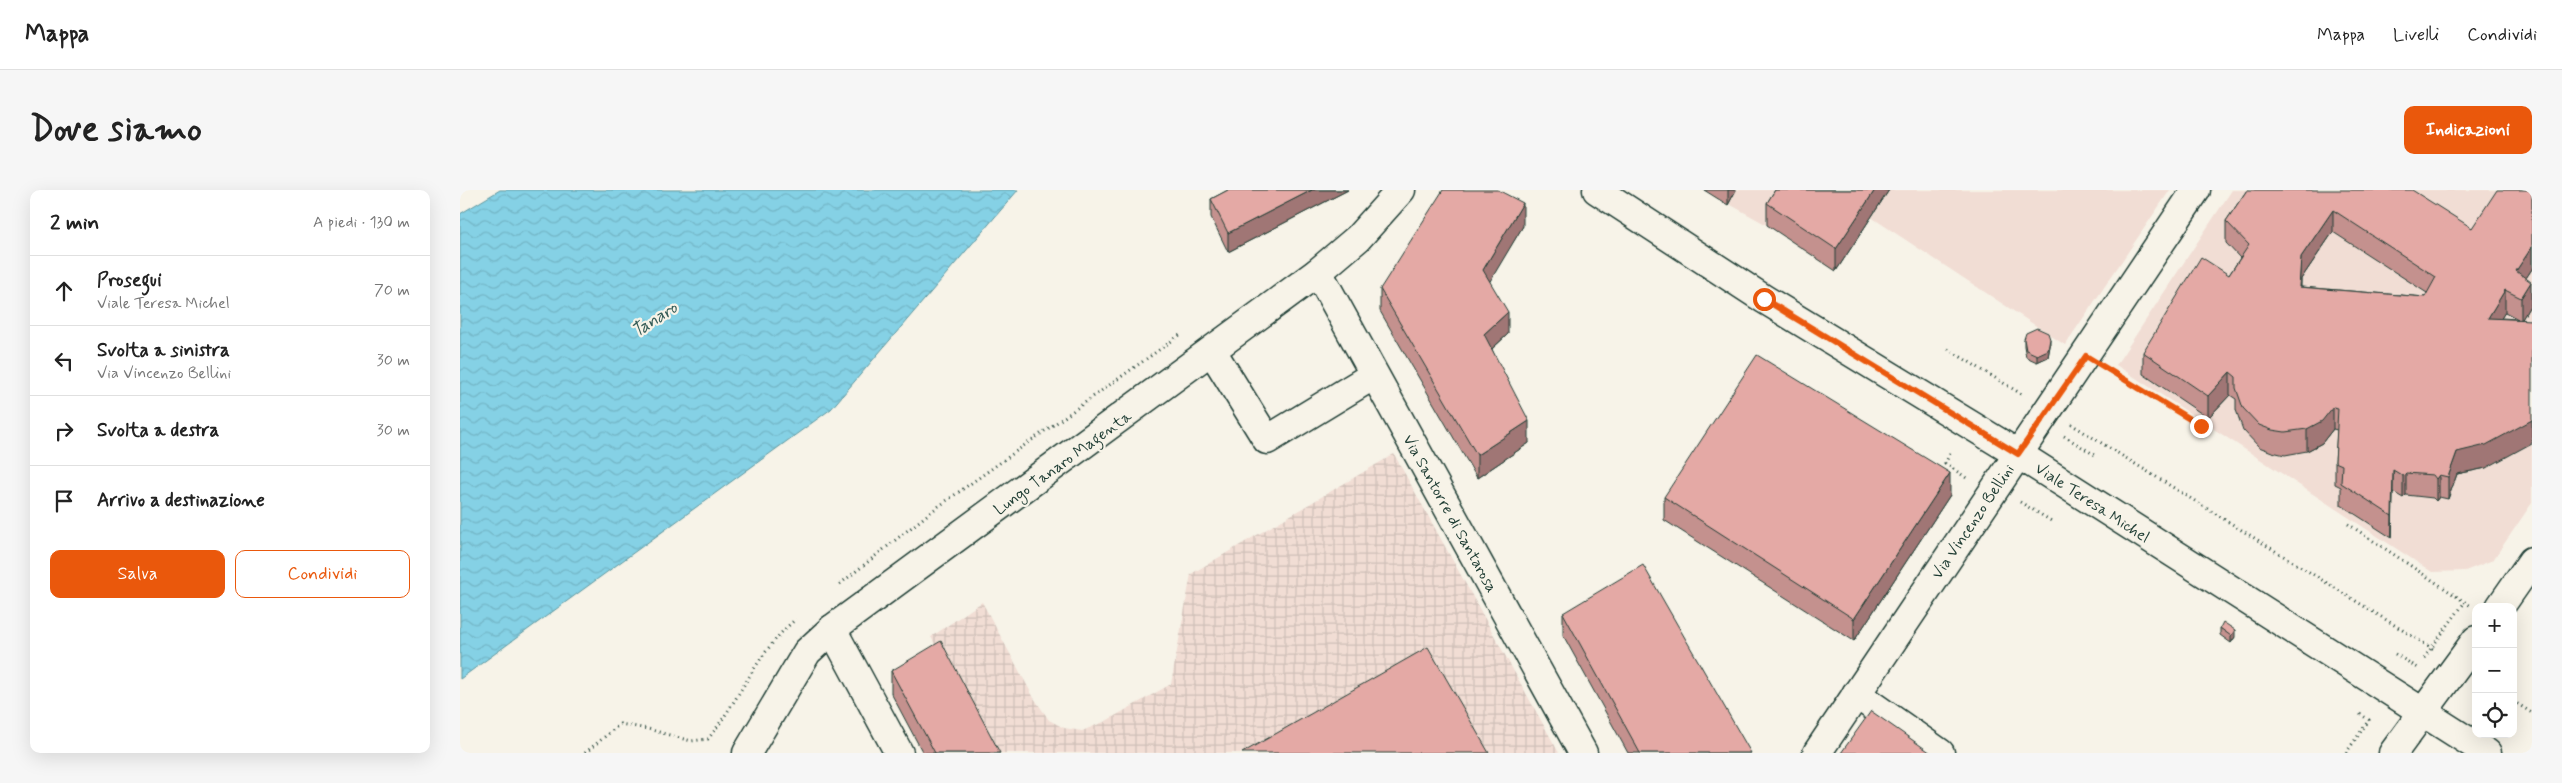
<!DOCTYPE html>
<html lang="it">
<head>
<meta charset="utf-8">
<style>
  body { margin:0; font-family:Mynerve,sans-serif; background:#f6f6f6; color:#222 }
  .controls { position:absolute; right:15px; bottom:15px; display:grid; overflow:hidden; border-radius:10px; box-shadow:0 5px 20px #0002 }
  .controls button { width:45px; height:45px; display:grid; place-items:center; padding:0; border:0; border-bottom:1px solid #e0e0e0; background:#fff; color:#222; font:25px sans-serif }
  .stop { position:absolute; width:15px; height:15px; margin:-11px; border:4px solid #ea580c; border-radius:50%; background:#fff }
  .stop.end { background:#ea580c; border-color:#fff; box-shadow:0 1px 5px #0008 }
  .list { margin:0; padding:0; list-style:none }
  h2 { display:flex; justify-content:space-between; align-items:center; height:65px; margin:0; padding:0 20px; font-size:21px }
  h2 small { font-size:16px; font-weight:400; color:#767676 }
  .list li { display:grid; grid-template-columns:32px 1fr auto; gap:15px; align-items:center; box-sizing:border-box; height:70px; padding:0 20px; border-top:1px solid #e0e0e0 }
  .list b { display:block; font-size:19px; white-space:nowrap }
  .list p { margin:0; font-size:16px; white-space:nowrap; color:#767676 }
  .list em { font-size:16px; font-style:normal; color:#767676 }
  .actions { display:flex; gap:10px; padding:15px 20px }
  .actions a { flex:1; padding:11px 0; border:1px solid #ea580c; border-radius:10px; text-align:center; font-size:18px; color:#ea580c }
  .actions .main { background:#ea580c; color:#fff }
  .icon { flex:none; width:28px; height:28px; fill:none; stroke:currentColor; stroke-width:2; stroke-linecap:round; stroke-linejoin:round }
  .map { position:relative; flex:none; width:2072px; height:563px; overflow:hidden; border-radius:10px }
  header { display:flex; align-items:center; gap:30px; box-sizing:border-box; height:70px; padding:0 25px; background:#fff; border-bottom:1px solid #e0e0e0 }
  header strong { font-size:24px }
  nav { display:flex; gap:28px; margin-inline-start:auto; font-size:18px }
  .intro { display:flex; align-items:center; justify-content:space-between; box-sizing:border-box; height:120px; padding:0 30px }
  h1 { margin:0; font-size:35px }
  .button { padding:12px 22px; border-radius:10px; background:#ea580c; color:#fff; font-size:18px; font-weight:700 }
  main { display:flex; gap:30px; padding:0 30px }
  aside { flex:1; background:#fff; border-radius:10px; box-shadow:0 5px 20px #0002 }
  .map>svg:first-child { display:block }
</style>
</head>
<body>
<header>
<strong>Mappa</strong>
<nav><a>Mappa</a><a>Livelli</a><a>Condividi</a></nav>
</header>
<div class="intro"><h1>Dove siamo</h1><a class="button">Indicazioni</a></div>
<main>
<aside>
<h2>2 min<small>A piedi · 130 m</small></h2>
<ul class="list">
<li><svg class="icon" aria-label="ahead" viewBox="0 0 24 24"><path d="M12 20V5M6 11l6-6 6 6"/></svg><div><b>Prosegui</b><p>Viale Teresa Michel</p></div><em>70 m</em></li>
<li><svg class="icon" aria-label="left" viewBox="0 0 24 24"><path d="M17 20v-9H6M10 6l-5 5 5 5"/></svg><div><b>Svolta a sinistra</b><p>Via Vincenzo Bellini</p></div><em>30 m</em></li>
<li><svg class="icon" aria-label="right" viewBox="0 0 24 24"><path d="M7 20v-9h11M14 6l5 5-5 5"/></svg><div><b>Svolta a destra</b></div><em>30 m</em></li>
<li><svg class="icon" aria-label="arrive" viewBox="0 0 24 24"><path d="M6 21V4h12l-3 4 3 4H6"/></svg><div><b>Arrivo a destinazione</b></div></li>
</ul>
<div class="actions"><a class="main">Salva</a><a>Condividi</a></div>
</aside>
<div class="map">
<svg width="2072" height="563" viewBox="0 0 2072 563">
  <defs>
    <pattern id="industrial-grid" width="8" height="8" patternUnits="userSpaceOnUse" patternTransform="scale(1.25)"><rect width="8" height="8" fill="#f1ddd4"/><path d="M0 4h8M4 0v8" fill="none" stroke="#cebfb7"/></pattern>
    <pattern id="water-waves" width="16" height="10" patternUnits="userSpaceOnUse" patternTransform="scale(1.25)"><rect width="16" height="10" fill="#85d1e5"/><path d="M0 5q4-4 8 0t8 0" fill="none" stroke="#72b4c5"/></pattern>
  </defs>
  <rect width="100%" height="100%" fill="#f7f3e8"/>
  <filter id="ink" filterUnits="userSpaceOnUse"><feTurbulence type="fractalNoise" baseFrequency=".02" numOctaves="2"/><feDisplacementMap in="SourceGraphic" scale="10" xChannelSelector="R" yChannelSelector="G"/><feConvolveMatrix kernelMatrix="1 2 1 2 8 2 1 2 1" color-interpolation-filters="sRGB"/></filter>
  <g filter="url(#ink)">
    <g fill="#f1ddd4">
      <path d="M 1244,0 L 1710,0 L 1605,155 L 1411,27 L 1376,81 L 1307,35 Z"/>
      <path d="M 1772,0 L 2072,0 L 2072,313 L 2033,370 L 2005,381 L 1972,382 L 1656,175 Z"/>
    </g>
    <path fill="url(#industrial-grid)" d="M 934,264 L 1099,563 L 536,563 L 471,447 L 522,412 L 574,508 L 589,530 L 604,538 L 622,541 L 646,531 L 711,494 L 731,384 Z"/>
    <path fill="url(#water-waves)" stroke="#5c969e" d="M 40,0 L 558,0 L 371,219 L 0,489 L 0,24 Z"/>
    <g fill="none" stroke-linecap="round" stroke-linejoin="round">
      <defs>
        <g id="minor">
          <path d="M 1137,0 L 1304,109 L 1558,264 L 2027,563"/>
          <path d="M 858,82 L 1123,563"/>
          <path d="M 752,161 L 807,250 L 914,185"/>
          <path d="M 2040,417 L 2072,371"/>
          <path d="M 372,439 L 439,563"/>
          <path d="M 1396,504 L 1480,563"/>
          <path d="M 287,563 L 347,462 L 372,439 L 858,82 L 898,48 L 941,0"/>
          <path d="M 1357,563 L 1736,0"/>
          <path d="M 1933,563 L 2016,450"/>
        </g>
      </defs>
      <use href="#minor" stroke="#1f3d34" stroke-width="31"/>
      <g stroke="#1f3d34" stroke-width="3" stroke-dasharray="1 4" stroke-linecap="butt">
        <path d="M 1488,159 L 1563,205"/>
        <path d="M 1648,180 L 1741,236"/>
        <path d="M 1611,234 L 1973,459"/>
        <path d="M 1604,246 L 1635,265"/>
        <path d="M 1490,264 L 1485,273 L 1508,289"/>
        <path d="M 1560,312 L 1593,332"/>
        <path d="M 1888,334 L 2011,416"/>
        <path d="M 380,394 L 472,321 L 720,145"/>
        <path d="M 1935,464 L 1958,478 L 1959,475"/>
        <path d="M 1964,468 L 2005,412"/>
        <path d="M 2053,511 L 2072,523"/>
        <path d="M 125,563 L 160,534 L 188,539 L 231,551 L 248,549 C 279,511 298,460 336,429"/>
        <path d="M 1886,563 L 1909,530 L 1897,522"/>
      </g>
      <use href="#minor" stroke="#f7f3e8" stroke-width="28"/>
    </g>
    <g fill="#c4918e" stroke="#1f3d34" fill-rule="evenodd">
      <path d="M 768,0 L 888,0 L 768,62 L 751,27 L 751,9 Z"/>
      <path d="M 1244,0 L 1276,0 L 1268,15 Z"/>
      <path d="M 1315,0 L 1429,0 L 1376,81 L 1307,35 L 1307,13 Z"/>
      <path d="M 1787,0 L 2012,38 L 2072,0 L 2072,79 L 2066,88 L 2071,114 L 2062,129 L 2026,278 L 1997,284 L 1988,309 L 1979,307 L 1976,311 L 1973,308 L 1946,305 L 1943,308 L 1933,302 L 1932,348 L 1881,315 L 1881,297 L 1875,294 L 1875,272 L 1877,240 L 1873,239 L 1862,253 L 1847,261 L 1825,265 L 1812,262 L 1799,257 L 1783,240 L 1776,220 L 1776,209 L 1770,205 L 1748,228 L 1683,184 L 1683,162 L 1769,85 L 1780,68 L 1766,53 L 1766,31 ZM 1873,42 L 1967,103 L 1965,107 L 1841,97 L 1841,89 ZM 2045,122 L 2058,129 L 2041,128 Z"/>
      <path d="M 1063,36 L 1029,91 L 1048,144 L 1032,159 L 1069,253 L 1017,288 L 920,121 L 920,99 Z"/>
      <path d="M 1564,149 L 1590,156 L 1588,167 L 1577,172 L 1566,167 L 1564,156 Z"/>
      <path d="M 1490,305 L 1394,451 L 1204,330 L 1204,307 Z"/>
      <path d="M 1103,423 L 1291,563 L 1168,563 L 1103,445 Z"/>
      <path d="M 1760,438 L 1775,447 L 1771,453 L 1760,445 Z"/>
      <path d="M 431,481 L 540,563 L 463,563 L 431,503 Z"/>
    </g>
    <g fill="#a07674" stroke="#1f3d34">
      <path d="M 852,0 L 888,0 L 768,62 L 768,43 Z"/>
      <path d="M 1268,0 L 1276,0 L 1268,15 Z"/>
      <path d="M 1415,0 L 1429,0 L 1376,81 L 1376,59 Z"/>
      <path d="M 1063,13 L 1063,36 L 1023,103 L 1023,80 Z"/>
      <path d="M 1873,20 L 1873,42 L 1841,89 L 1839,119 L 1839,97 L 1841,67 Z"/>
      <path d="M 2072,57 L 2072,79 L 2056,103 L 2056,81 Z"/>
      <path d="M 2071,92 L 2071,114 L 2061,131 L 2061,108 Z"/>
      <path d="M 2045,100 L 2045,122 L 2028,150 L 2028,128 Z"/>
      <path d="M 1048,122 L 1048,144 L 1024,166 L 1024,144 Z"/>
      <path d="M 1590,149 L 1590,156 L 1588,167 L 1577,172 L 1577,165 Z"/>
      <path d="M 1770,182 L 1770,205 L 1748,228 L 1748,206 Z"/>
      <path d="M 1873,217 L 1873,239 L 1862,253 L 1847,261 L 1847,239 Z"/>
      <path d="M 2072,230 L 2072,253 L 2026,278 L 1997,284 L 1988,309 L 1988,287 L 1997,262 Z"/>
      <path d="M 1069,231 L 1069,253 L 1017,288 L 1017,265 Z"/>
      <path d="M 1933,280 L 1933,302 L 1932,348 L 1932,326 Z"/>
      <path d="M 1490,283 L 1490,305 L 1394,451 L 1394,429 Z"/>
      <path d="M 1946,283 L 1946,305 L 1943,308 L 1943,286 Z"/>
      <path d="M 1979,285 L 1979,307 L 1976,311 L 1976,289 Z"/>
      <path d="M 1775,440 L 1775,447 L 1771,453 L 1771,446 Z"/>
    </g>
    <g fill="#e4a9a5" stroke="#1f3d34" fill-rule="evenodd">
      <path d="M 768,0 L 852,0 L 768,43 L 751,9 Z"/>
      <path d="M 983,0 L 1038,0 L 1063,13 L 1023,80 L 1048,122 L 1024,144 L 1069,231 L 1017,265 L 920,99 Z"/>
      <path d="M 1315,0 L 1415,0 L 1376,59 L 1307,13 Z"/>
      <path d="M 1787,0 L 1952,0 L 2012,38 L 2037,0 L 2072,0 L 2072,57 L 2056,81 L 2071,92 L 2061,108 L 2045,100 L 2028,128 L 2072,130 L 2072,230 L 2026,255 L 1997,262 L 1988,287 L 1979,285 L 1976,289 L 1973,285 L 1946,283 L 1943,286 L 1933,280 L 1932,326 L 1881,293 L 1882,275 L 1875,272 L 1878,218 L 1873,217 L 1862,231 L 1847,239 L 1825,242 L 1812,240 L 1799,235 L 1783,218 L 1776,198 L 1776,187 L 1770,182 L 1748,206 L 1683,162 L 1741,67 L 1769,85 L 1789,55 L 1766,31 ZM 1873,20 L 1976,87 L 1965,107 L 1839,97 L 1841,67 Z"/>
      <path d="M 1577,138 L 1588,143 L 1590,149 L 1588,160 L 1577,165 L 1566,160 L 1564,149 L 1566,143 Z"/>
      <path d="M 1297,165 L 1490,283 L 1394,429 L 1204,307 Z"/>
      <path d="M 1183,375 L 1291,563 L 1180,563 L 1103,423 Z"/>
      <path d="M 1763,432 L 1775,440 L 1771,446 L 1760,438 Z"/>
      <path d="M 481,451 L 540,563 L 475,563 L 431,481 Z"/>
      <path d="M 968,457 L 1029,563 L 782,563 Z"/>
      <path d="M 1411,521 L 1471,563 L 1381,563 Z"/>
    </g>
  </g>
  <g fill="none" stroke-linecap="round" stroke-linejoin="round" filter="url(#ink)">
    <path stroke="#ea580c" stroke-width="6" d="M 1304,109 L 1558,264 L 1626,166 L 1741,236"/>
  </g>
  <g text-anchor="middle" stroke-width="4.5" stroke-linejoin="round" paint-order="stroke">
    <g font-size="16" fill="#1f3d34" stroke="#f7f3e8">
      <text transform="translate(602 272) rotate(-36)" y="6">Lungo Tanaro Magenta</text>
      <text transform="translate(1633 312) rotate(33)" y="6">Viale Teresa Michel</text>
      <text transform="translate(991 323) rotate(61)" y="6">Via Santorre di Santarosa</text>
      <text transform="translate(1512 331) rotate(-56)" y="6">Via Vincenzo Bellini</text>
    </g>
    <g font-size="18" font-style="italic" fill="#335b57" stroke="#f7f3e8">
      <text transform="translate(194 129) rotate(-33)" y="6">Tanaro</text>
    </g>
  </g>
</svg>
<div class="controls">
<button>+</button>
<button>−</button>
<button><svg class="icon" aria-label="locate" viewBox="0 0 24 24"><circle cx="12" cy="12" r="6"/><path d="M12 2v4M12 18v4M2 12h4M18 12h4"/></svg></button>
</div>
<div class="stop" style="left:1304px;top:109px"></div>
<div class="stop end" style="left:1741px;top:236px"></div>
</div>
</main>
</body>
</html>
